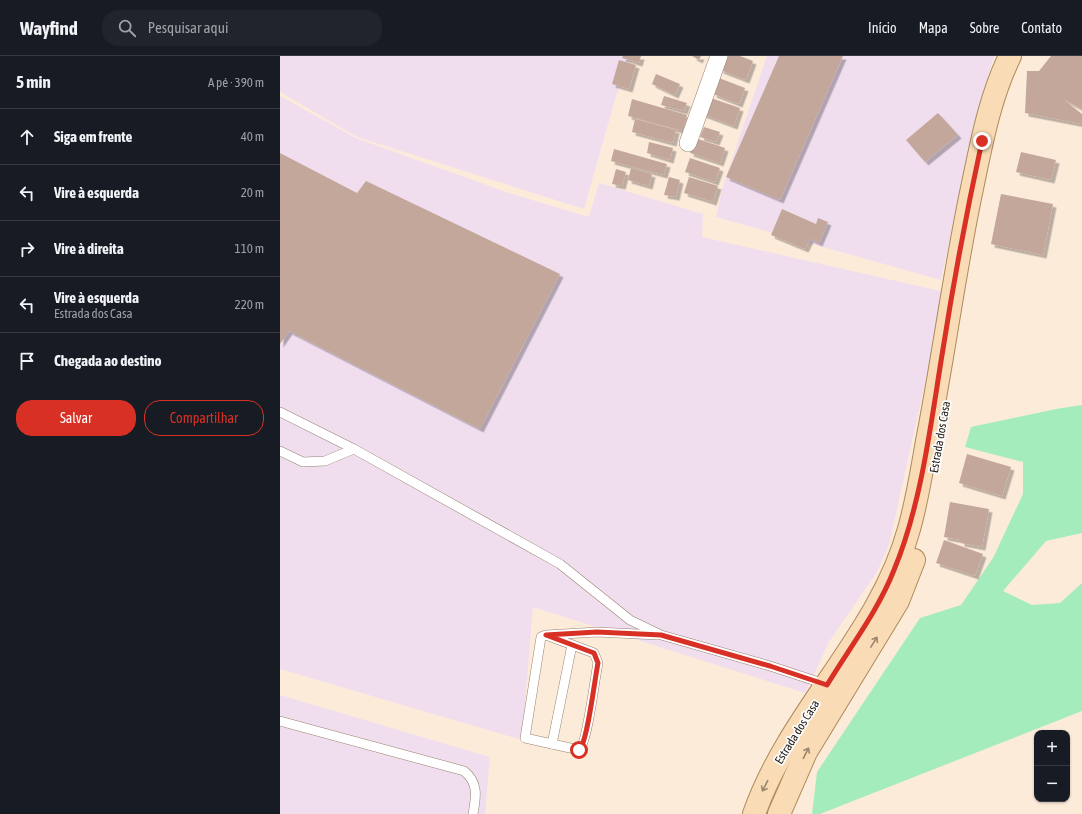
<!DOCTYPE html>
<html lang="pt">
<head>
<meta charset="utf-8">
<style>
  body { margin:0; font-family:"Asap Condensed",sans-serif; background:#20242c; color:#f1f3f6 }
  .controls { position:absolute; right:12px; bottom:12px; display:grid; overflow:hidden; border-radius:8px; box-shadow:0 1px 3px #0004 }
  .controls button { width:36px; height:36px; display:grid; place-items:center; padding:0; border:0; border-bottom:1px solid #363941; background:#171b24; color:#f1f3f6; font:20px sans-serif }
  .stop { position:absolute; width:12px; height:12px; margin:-9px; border:3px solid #d93025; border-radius:50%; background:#fff }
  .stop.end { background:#d93025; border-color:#fff; box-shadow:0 1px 4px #0008 }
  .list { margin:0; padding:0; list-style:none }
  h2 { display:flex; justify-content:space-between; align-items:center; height:52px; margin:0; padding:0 16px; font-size:17px }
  h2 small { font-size:13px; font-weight:400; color:#9ea1a6 }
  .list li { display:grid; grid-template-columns:26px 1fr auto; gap:12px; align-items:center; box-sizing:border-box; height:56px; padding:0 16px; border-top:1px solid #363941 }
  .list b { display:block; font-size:15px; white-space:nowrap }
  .list p { margin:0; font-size:13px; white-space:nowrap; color:#9ea1a6 }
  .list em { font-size:13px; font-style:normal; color:#9ea1a6 }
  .actions { display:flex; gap:8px; padding:12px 16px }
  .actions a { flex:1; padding:9px 0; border:1px solid #d93025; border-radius:16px; text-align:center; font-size:14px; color:#d93025 }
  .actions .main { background:#d93025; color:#fff }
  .icon { flex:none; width:22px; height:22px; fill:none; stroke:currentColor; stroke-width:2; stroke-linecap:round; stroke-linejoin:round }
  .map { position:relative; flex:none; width:802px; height:758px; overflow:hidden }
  header { display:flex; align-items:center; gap:24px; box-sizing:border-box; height:56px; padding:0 20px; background:#171b24; border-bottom:1px solid #363941 }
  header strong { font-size:19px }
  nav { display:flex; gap:22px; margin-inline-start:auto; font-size:14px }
  .search { width:280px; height:36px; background:#20242c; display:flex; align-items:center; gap:10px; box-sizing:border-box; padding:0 14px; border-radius:16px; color:#9ea1a6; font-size:15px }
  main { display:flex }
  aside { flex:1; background:#171b24 }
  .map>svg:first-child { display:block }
</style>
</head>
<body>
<header>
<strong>Wayfind</strong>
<div class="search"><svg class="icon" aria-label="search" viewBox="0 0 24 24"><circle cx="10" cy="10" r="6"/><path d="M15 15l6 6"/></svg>Pesquisar aqui</div>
<nav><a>Início</a><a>Mapa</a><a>Sobre</a><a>Contato</a></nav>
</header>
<main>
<aside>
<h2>5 min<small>A pé · 390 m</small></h2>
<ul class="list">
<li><svg class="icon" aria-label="ahead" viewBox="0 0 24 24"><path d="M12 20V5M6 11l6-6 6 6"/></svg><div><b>Siga em frente</b></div><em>40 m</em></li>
<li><svg class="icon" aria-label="left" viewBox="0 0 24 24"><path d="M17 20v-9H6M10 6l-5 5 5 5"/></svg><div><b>Vire à esquerda</b></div><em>20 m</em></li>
<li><svg class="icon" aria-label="right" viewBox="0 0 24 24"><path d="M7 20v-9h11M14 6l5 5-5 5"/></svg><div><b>Vire à direita</b></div><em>110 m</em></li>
<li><svg class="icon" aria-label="left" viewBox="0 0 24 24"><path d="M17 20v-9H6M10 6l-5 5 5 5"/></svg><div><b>Vire à esquerda</b><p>Estrada dos Casa</p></div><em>220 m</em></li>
<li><svg class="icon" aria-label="arrive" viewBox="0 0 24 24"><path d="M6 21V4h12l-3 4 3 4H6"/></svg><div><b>Chegada ao destino</b></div></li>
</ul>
<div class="actions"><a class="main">Salvar</a><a>Compartilhar</a></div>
</aside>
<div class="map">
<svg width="802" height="758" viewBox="0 0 802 758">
  <defs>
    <filter id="shadow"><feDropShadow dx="3.5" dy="3.5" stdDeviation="0" flood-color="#0004"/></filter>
  </defs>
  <rect width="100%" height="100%" fill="#fdebda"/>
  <g fill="#f0deef">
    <path d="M 0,0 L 351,0 L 336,40 L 304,153 L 77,81 L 0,36 Z"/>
    <path d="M 487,0 L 714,0 L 693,73 L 661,224 L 436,161 L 443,130 Z"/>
    <path d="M 0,40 L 76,82 L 229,137 L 309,161 L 319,127 L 423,158 L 422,181 L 665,236 L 609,489 L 597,516 L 549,586 L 525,637 L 253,551 L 242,684 L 0,613 Z"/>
    <path d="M 0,639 L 210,701 L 205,758 L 0,758 Z"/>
  </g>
  <path fill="#a4ecbc" d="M 802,349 L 802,477 L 766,485 L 723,535 L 752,549 L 780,547 L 802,527 L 802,655 L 540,758 L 532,758 L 537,716 L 640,562 L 681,549 L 713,502 L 743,438 L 743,406 L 685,391 L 691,371 L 776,353 Z"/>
  <g fill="#c4a79b" filter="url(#shadow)">
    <path d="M 343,0 L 361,0 L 359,7 L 342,2 Z"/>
    <path d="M 412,0 L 421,0 L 419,4 Z"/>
    <path d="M 446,0 L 460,0 L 473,5 L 466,24 L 440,14 Z"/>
    <path d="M 499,0 L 563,0 L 500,144 L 446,121 Z"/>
    <path d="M 771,0 L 802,0 L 802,53 L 783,43 L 802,58 L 802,68 L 745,57 L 747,15 L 759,15 Z"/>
    <path d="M 339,4 L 356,9 L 349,33 L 332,28 Z"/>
    <path d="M 376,18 L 400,28 L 395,39 L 372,28 Z"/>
    <path d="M 439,22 L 465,32 L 459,48 L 433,38 Z"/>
    <path d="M 384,40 L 407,47 L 404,55 L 381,49 Z"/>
    <path d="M 428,41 L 460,52 L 454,70 L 422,58 Z"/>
    <path d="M 352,43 L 407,59 L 403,75 L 348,60 Z"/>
    <path d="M 658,57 L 678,79 L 645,106 L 626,84 Z"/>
    <path d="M 355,63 L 396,74 L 393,87 L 352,76 Z"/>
    <path d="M 424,71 L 440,76 L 436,86 L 420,81 Z"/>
    <path d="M 415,82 L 445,92 L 440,107 L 410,97 Z"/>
    <path d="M 369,86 L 393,92 L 390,104 L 367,97 Z"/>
    <path d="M 334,93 L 387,108 L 384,119 L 331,105 Z"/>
    <path d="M 741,96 L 776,104 L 771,124 L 736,116 Z"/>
    <path d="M 0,97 L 77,137 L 86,125 L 280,218 L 200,373 L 9,275 L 0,288 Z"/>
    <path d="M 410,102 L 440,112 L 435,126 L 405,116 Z"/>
    <path d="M 351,112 L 372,118 L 369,130 L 348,124 Z"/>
    <path d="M 336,113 L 346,116 L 342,130 L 332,128 Z"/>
    <path d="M 389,121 L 400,124 L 396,141 L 384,139 Z"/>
    <path d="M 409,121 L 438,130 L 433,146 L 404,137 Z"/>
    <path d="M 721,138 L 773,148 L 763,199 L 711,188 Z"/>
    <path d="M 502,153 L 536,168 L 538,162 L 548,166 L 539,187 L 530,183 L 525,193 L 491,179 Z"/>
    <path d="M 687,398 L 731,411 L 722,440 L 679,427 Z"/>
    <path d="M 670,446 L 709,453 L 702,491 L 681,487 L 681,484 L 664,481 Z"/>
    <path d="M 664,484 L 703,498 L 695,520 L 656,507 Z"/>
  </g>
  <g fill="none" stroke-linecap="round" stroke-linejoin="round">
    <defs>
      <g id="lane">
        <path d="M 0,356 L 74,393 L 280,508 L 350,564 L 381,579 L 490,610 L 545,628"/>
        <path d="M 0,395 L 23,406 L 45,405 L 74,393"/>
        <path d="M 266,579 L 314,597 L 318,607 C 315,621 307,689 299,694 L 245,682 L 261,581 L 266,579 L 317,576 L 378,579"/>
        <path d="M 0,665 L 184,715 C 199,727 196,741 193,758"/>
        <path d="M 272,688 L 292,589"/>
      </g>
      <path id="street" d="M 408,87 L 439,0"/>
      <g id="primary">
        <path d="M 474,758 C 510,655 600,579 629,473 C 637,445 642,414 647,385 C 663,303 674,219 691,137 C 701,90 709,43 730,0"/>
        <path d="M 499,758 L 526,696 L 618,545 L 634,504"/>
      </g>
    </defs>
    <use href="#lane" stroke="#96826e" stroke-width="10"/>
    <use href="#street" stroke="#96826e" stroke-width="18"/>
    <use href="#primary" stroke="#ac8a5c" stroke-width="24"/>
    <use href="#lane" stroke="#fff" stroke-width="9"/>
    <use href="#street" stroke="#fff" stroke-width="17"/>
    <use href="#primary" stroke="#f9dcb5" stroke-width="22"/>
  </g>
  <defs><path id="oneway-shaft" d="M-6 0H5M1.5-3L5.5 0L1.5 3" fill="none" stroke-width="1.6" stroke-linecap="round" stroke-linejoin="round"/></defs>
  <g stroke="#9a866d">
    <use href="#oneway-shaft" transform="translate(594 586) rotate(-58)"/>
    <use href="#oneway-shaft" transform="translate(526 697) rotate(-63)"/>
    <use href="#oneway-shaft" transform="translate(485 730) rotate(117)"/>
  </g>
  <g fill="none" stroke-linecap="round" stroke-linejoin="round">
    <path stroke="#d93025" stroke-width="5" d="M 299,694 C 307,689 315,621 318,607 L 314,597 L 266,579 L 317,576 L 381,579 L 490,610 L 547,629 C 570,591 598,555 614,514 C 642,447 651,365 663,293 C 674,223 687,154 702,85"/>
  </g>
  <g text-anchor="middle" stroke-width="3.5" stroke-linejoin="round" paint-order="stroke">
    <g font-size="12" fill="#251d15" stroke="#fcfcfc">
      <text transform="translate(660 381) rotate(-80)" y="4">Estrada dos Casa</text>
      <text transform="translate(517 676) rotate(-58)" y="4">Estrada dos Casa</text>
    </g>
  </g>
</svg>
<div class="controls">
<button>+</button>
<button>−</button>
</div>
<div class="stop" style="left:299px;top:694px"></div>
<div class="stop end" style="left:702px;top:85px"></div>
</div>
</main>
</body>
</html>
